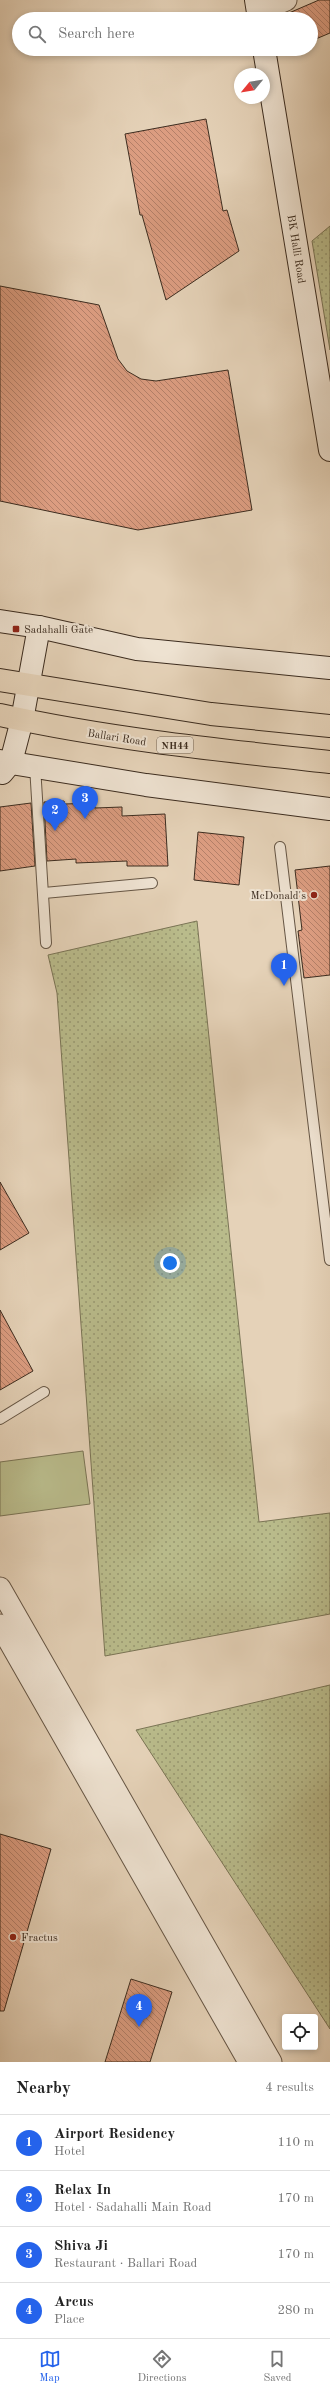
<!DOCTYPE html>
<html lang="en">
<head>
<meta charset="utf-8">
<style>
  body { margin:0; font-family:"Old Standard TT",serif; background:#f6f6f6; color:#222 }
  .controls { position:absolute; right:12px; bottom:12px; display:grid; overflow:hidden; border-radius:4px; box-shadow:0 2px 6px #0003 }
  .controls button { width:36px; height:36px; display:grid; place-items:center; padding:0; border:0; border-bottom:1px solid #e0e0e0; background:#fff; color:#222; font:20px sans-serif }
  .compass { position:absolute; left:234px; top:68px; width:36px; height:36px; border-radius:50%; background:#fff; box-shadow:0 2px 6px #0003; rotate:240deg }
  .you { position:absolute; left:170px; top:1263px; width:14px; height:14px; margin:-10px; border:3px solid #fff; border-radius:50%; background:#1a73e8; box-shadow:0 0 0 6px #1a73e833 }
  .badge { display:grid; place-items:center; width:26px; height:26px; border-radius:50%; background:#2563eb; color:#fff; font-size:13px; font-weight:700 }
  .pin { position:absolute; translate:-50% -33px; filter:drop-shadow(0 1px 2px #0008) }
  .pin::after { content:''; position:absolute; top:21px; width:14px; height:12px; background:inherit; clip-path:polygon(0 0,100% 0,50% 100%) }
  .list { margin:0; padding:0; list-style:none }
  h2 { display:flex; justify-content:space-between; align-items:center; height:52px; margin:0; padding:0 16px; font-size:17px }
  h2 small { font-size:13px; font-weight:400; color:#767676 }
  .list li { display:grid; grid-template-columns:26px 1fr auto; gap:12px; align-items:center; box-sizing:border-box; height:56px; padding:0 16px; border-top:1px solid #e0e0e0 }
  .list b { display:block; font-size:15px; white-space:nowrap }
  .list p { margin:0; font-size:13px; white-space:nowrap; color:#767676 }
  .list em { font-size:13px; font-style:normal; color:#767676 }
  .icon { flex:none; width:22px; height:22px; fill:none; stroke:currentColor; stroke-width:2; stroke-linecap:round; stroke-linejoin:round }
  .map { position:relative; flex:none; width:330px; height:2062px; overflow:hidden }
  .search { position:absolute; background:#fff; box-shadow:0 2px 6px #0003; left:12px; right:12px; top:12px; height:44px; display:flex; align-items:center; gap:10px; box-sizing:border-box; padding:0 14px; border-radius:22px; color:#767676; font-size:15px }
  .sheet { height:276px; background:#fff }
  nav { display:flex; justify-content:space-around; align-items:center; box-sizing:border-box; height:56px; border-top:1px solid #e0e0e0; background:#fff; font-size:11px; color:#767676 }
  nav a { display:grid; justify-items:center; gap:2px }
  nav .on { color:#2563eb }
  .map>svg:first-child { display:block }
</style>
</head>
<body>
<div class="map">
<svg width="330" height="2062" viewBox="0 0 330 2062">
  <defs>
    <pattern id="grass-dots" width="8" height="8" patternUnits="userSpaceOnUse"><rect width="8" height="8" fill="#b9bb8b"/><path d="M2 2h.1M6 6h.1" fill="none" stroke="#989871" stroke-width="1.8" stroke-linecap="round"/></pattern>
    <pattern id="building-back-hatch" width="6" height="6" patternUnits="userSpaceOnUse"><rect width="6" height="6" fill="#dc9d81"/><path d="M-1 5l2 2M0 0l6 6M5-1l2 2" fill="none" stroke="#b48069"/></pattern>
  </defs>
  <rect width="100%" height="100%" fill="#e5d2b8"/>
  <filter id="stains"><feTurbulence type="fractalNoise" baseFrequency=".005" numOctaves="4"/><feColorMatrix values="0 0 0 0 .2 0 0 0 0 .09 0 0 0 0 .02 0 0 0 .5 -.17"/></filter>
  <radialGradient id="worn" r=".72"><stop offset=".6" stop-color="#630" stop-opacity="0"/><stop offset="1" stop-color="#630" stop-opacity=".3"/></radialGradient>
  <g fill="url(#grass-dots)" stroke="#7a7455">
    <path d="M 330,226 L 330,350 L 312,241 Z"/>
    <path d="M 197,921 L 259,1522 L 330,1513 L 330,1614 L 105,1656 L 57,993 L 48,955 Z"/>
    <path d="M 330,1685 L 330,2029 L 136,1730 Z"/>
  </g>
  <path fill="#b9bb8b" stroke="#7a7455" d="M 83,1451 L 90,1504 L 0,1516 L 0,1462 Z"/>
  <g fill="url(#building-back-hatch)" stroke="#3c2c1f">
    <path d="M 319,0 L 330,0 L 330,33 L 311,41 L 311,19 L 275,19 Z"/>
    <path d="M 206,119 L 223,211 L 227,210 L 239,251 L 166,300 L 142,215 L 140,215 L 125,134 Z"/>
    <path d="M 0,286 L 99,305 L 118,359 L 127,371 L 141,379 L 156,381 L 228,370 L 252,510 L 138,530 L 0,501 Z"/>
    <path d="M 64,801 L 65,804 L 94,803 L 95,808 L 122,807 L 122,816 L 165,814 L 168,866 L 127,866 L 127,861 L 76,863 L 76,859 L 47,861 L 44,802 Z"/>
    <path d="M 31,803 L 35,866 L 0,871 L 0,807 Z"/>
    <path d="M 198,832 L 244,837 L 239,885 L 194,880 Z"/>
    <path d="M 330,866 L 330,975 L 304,978 L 298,931 L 302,930 L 295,870 Z"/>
    <path d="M 0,1182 L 29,1233 L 0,1250 Z"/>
    <path d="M 0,1310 L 33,1371 L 0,1390 Z"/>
    <path d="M 0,1834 L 51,1849 L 4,2011 L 0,2011 Z"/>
    <path d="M 131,1979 L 172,1992 L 150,2062 L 105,2062 Z"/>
  </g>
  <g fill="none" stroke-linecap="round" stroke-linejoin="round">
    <defs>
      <g id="lane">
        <path d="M 35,766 L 46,943"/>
        <path d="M 280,847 L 330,1260"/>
        <path d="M 44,893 L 152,883"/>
        <path d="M 0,1419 L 44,1392"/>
      </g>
      <g id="street">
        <path d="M 258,12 L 286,0"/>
        <path d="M 0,1588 L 271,2062"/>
        <path d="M 0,1625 L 249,2062"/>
      </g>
      <g id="secondary">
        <path d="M 256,0 L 259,19"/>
        <path d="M 264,49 L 330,450"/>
        <path d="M 0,621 L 39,627 L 137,649 L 330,668"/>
        <path d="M 0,761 L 146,785 L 330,809"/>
        <path d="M 2,773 L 11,762 L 22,720 L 39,627"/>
      </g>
      <g id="highway">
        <path d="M 0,680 L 211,714 L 330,726"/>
        <path d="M 0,715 C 109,739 219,750 330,762"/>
      </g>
    </defs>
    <use href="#lane" stroke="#665645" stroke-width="12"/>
    <use href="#street" stroke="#665645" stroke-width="23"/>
    <use href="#secondary" stroke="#3c2c1f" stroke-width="24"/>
    <use href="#highway" stroke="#3c2c1f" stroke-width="24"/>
    <use href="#lane" stroke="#eee2d1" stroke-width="10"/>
    <use href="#street" stroke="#eee2d1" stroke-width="21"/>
    <use href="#secondary" stroke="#eee2d1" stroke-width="22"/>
    <use href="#highway" stroke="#e5d2b8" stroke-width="22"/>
  </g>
  <g fill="#8f2418" stroke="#eee2d1" stroke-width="1.5">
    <rect x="12" y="625" width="8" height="8" rx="2"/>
    <circle cx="314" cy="895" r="4"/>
    <circle cx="13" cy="1937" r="4"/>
  </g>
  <g text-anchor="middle" stroke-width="4" stroke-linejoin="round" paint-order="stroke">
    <rect fill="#eee2d1" stroke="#716354" stroke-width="1" x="157" y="737" width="36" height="16" rx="3"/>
    <g font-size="10" font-weight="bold" fill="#3c2c1f">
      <text x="175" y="749">NH44</text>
    </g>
    <g font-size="11" fill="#3c2c1f" stroke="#eee2d1">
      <text transform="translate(297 249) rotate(81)" y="4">BK Halli Road</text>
      <text transform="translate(117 737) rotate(9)" y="4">Ballari Road</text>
    </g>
    <g font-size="11" fill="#3c2c1f" stroke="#eee2d1" text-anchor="start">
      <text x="24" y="633">Sadahalli Gate</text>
      <text x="306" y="899" text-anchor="end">McDonald's</text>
      <text x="21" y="1941">Fractus</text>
    </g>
  </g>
  <rect width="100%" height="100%" filter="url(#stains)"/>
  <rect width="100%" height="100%" fill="url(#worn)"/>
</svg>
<div class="controls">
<button><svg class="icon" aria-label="locate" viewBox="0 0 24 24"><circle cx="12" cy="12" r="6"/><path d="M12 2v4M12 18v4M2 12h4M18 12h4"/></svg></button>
</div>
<svg class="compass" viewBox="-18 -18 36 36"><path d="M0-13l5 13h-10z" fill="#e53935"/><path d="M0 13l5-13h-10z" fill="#767676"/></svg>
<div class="you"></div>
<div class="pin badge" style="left:284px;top:986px">1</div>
<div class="pin badge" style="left:55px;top:831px">2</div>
<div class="pin badge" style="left:85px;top:819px">3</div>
<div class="pin badge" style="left:139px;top:2027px">4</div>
<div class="search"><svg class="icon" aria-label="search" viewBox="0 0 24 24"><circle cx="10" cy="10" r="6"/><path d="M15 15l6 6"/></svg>Search here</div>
</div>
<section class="sheet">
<h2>Nearby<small>4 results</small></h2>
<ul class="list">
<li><span class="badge">1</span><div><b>Airport Residency</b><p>Hotel</p></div><em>110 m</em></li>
<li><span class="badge">2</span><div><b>Relax In</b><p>Hotel · Sadahalli Main Road</p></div><em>170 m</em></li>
<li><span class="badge">3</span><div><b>Shiva Ji</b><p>Restaurant · Ballari Road</p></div><em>170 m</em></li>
<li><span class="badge">4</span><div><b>Arcus</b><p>Place</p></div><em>280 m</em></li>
</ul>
</section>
<nav>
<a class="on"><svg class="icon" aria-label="map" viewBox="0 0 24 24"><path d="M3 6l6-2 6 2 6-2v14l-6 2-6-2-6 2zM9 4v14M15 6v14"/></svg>Map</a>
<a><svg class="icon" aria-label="directions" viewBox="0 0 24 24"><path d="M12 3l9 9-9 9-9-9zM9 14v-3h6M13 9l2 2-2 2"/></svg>Directions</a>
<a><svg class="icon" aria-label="saved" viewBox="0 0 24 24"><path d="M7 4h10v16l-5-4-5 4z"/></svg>Saved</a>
</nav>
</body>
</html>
